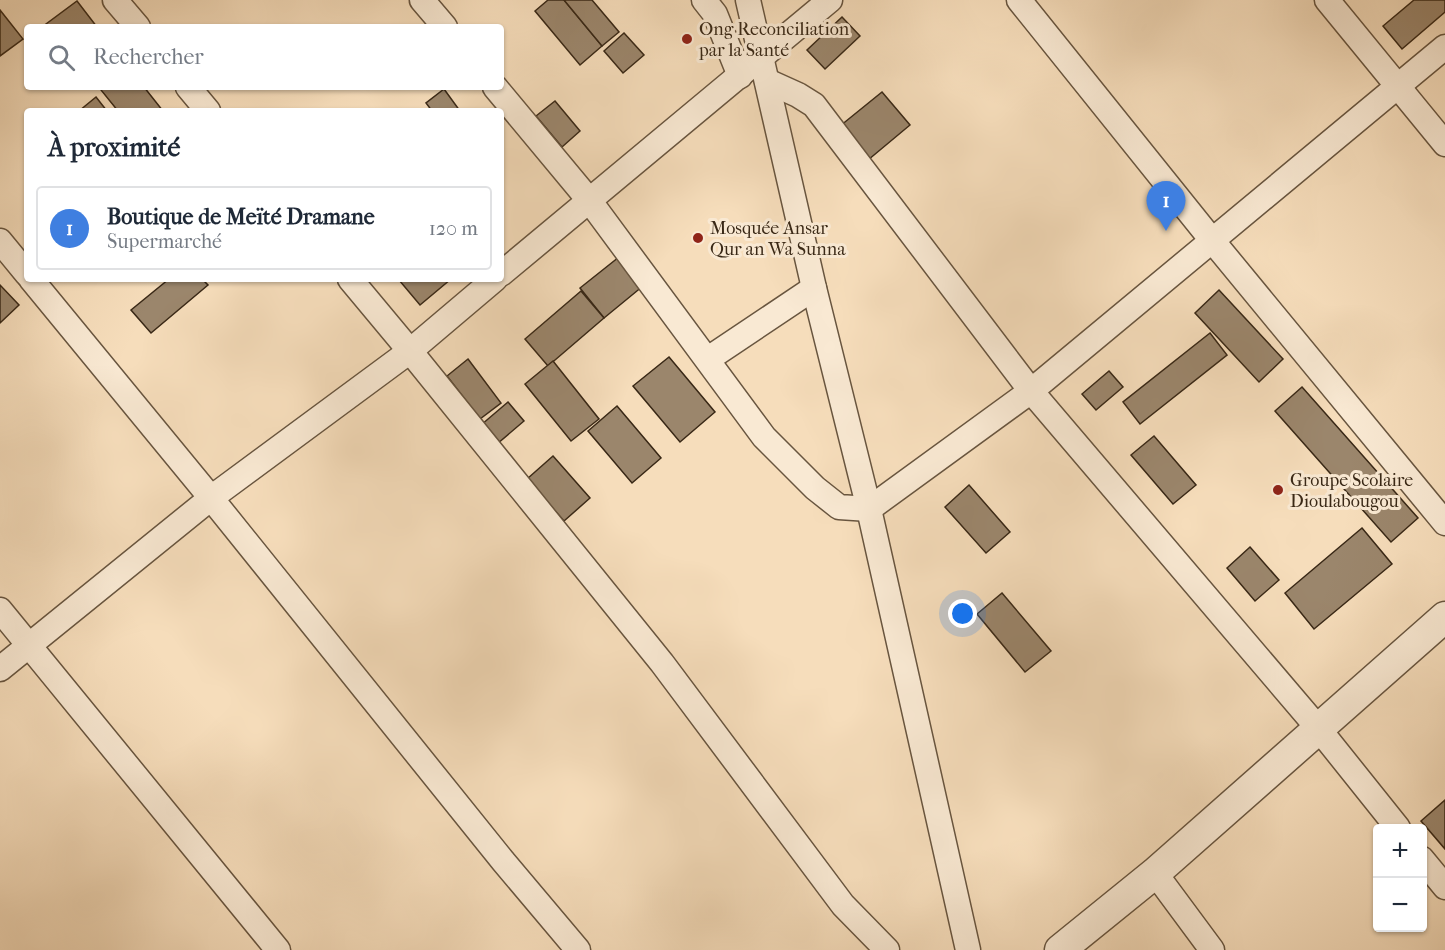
<!DOCTYPE html>
<html lang="fr">
<head>
<meta charset="utf-8">
<style>
  body { margin:0; font-family:"IM FELL French Canon",serif; background:#f2f2f3; color:#1f2937 }
  .controls { position:absolute; right:18px; bottom:18px; display:grid; overflow:hidden; border-radius:6px; box-shadow:0 2px 4px #0004 }
  .controls button { width:54px; height:54px; display:grid; place-items:center; padding:0; border:0; border-bottom:2px solid #e0e1e3; background:#fff; color:#1f2937; font:30px sans-serif }
  .you { position:absolute; left:963px; top:614px; width:21px; height:21px; margin:-15px; border:4px solid #fff; border-radius:50%; background:#1a73e8; box-shadow:0 0 0 9px #1a73e833 }
  .badge { display:grid; place-items:center; width:39px; height:39px; border-radius:50%; background:#ea580c; color:#fff; font-size:20px; font-weight:700 }
  .pin { position:absolute; translate:-50% -50px; filter:drop-shadow(0 2px 3px #0008) }
  .pin::after { content:''; position:absolute; top:32px; width:21px; height:18px; background:inherit; clip-path:polygon(0 0,100% 0,50% 100%) }
  .list { margin:0; padding:0; list-style:none }
  h2 { display:flex; justify-content:space-between; align-items:center; height:78px; margin:0; padding:0 24px; font-size:26px }
  h2 small { font-size:20px; font-weight:400; color:#747a83 }
  .list li { display:grid; grid-template-columns:39px 1fr auto; gap:18px; align-items:center; box-sizing:border-box; height:84px; margin:0 12px 12px; padding:0 12px; border:2px solid #e0e1e3; border-radius:6px }
  .list b { display:block; font-size:22px; white-space:nowrap }
  .list p { margin:0; font-size:20px; white-space:nowrap; color:#747a83 }
  .list em { font-size:20px; font-style:normal; color:#747a83 }
  .icon { flex:none; width:33px; height:33px; fill:none; stroke:currentColor; stroke-width:2; stroke-linecap:round; stroke-linejoin:round }
  .map { position:relative; flex:none; width:1445px; height:950px; overflow:hidden }
  .search { position:absolute; background:#fff; box-shadow:0 2px 4px #0004; left:24px; top:24px; width:480px; height:66px; display:flex; align-items:center; gap:15px; box-sizing:border-box; padding:0 21px; border-radius:6px; color:#747a83; font-size:22px }
  .panel { position:absolute; background:#fff; box-shadow:0 2px 4px #0004; left:24px; top:108px; width:480px; height:174px; border-radius:6px }
  .map>svg:first-child { display:block }
</style>
</head>
<body>
<div class="map">
<svg width="1445" height="950" viewBox="0 0 1445 950">
  <rect width="100%" height="100%" fill="#f6ddbb"/>
  <filter id="stains"><feTurbulence type="fractalNoise" baseFrequency=".00333" numOctaves="4"/><feColorMatrix values="0 0 0 0 .2 0 0 0 0 .09 0 0 0 0 .02 0 0 0 .5 -.17"/></filter>
  <radialGradient id="worn" r=".72"><stop offset=".6" stop-color="#630" stop-opacity="0"/><stop offset="1" stop-color="#630" stop-opacity=".3"/></radialGradient>
  <g fill="#9b866c" stroke="#392816" stroke-width="1.5">
    <path d="M 548,0 L 564,0 L 602,46 L 580,65 L 535,11 Z"/>
    <path d="M 564,0 L 592,0 L 619,32 L 602,46 Z"/>
    <path d="M 1414,0 L 1445,0 L 1445,12 L 1402,49 L 1383,26 Z"/>
    <path d="M 77,1 L 97,27 L 42,27 Z"/>
    <path d="M 0,10 L 23,39 L 0,56 Z"/>
    <path d="M 842,17 L 860,36 L 825,69 L 807,50 Z"/>
    <path d="M 624,33 L 644,55 L 623,73 L 604,51 Z"/>
    <path d="M 105,87 L 144,87 L 163,111 L 118,111 L 101,90 Z"/>
    <path d="M 444,89 L 460,111 L 432,111 L 426,103 Z"/>
    <path d="M 882,92 L 910,125 L 868,160 L 840,126 Z"/>
    <path d="M 96,97 L 107,111 L 79,111 Z"/>
    <path d="M 555,101 L 580,131 L 562,147 L 536,116 Z"/>
    <path d="M 619,257 L 643,286 L 604,318 L 580,288 Z"/>
    <path d="M 169,279 L 202,279 L 208,285 L 151,333 L 131,310 Z"/>
    <path d="M 401,279 L 451,279 L 420,305 L 399,280 Z"/>
    <path d="M 0,285 L 19,305 L 0,323 Z"/>
    <path d="M 1219,290 L 1283,359 L 1259,382 L 1195,313 Z"/>
    <path d="M 581,291 L 604,318 L 548,366 L 525,339 Z"/>
    <path d="M 1210,333 L 1227,355 L 1140,424 L 1123,402 Z"/>
    <path d="M 669,357 L 715,412 L 680,442 L 633,386 Z"/>
    <path d="M 468,359 L 501,403 L 480,419 L 447,376 Z"/>
    <path d="M 553,361 L 599,419 L 571,441 L 525,384 Z"/>
    <path d="M 1109,371 L 1123,387 L 1096,410 L 1082,394 Z"/>
    <path d="M 1302,387 L 1418,518 L 1391,542 L 1275,411 Z"/>
    <path d="M 508,402 L 524,421 L 497,444 L 481,425 Z"/>
    <path d="M 617,406 L 661,458 L 632,483 L 588,431 Z"/>
    <path d="M 1154,436 L 1196,485 L 1173,504 L 1131,455 Z"/>
    <path d="M 553,456 L 590,498 L 564,521 L 527,479 Z"/>
    <path d="M 969,485 L 1010,532 L 986,553 L 945,507 Z"/>
    <path d="M 1362,528 L 1392,564 L 1314,629 L 1285,593 Z"/>
    <path d="M 1250,547 L 1279,580 L 1255,601 L 1227,568 Z"/>
    <path d="M 1002,593 L 1051,651 L 1025,672 L 977,614 Z"/>
    <path d="M 1445,800 L 1445,849 L 1421,821 Z"/>
  </g>
  <g fill="none" stroke-linecap="round" stroke-linejoin="round">
    <defs>
      <g id="minor">
        <path d="M 115,0 L 138,27"/>
        <path d="M 422,0 L 445,27"/>
        <path d="M 704,0 L 715,14 L 740,76"/>
        <path d="M 748,0 L 814,288 L 869,509 L 968,950"/>
        <path d="M 1019,0 L 1211,239 L 1445,523"/>
        <path d="M 1327,0 L 1445,144"/>
        <path d="M 767,81 L 798,95 L 814,105 L 1031,391 L 1318,728 L 1398,828"/>
        <path d="M 188,87 L 208,111"/>
        <path d="M 495,87 L 589,200 L 764,437 L 815,488 L 839,507 L 869,509 L 1031,391 L 1445,47"/>
        <path d="M 0,241 L 27,274"/>
        <path d="M 501,274 L 830,0"/>
        <path d="M 31,279 L 211,498 L 503,861 L 578,950"/>
        <path d="M 350,279 L 410,351 L 662,663 L 843,905 L 887,950"/>
        <path d="M 708,359 L 814,288"/>
        <path d="M 0,610 L 278,950"/>
        <path d="M 0,669 L 211,498 L 410,351 L 495,279"/>
        <path d="M 1422,859 L 1445,887"/>
        <path d="M 1155,873 L 1212,950"/>
      </g>
      <path id="tertiary" d="M 1060,950 L 1155,873 L 1445,617"/>
    </defs>
    <use href="#minor" stroke="#68553f" stroke-width="27"/>
    <use href="#tertiary" stroke="#68553f" stroke-width="33"/>
    <use href="#minor" stroke="#f9e9d3" stroke-width="24"/>
    <use href="#tertiary" stroke="#f9e9d3" stroke-width="30"/>
  </g>
  <g fill="#8f2418" stroke="#f9e9d3" stroke-width="2">
    <circle cx="687" cy="39" r="6"/>
    <circle cx="698" cy="238" r="6"/>
    <circle cx="1278" cy="490" r="6"/>
  </g>
  <g text-anchor="middle" stroke-width="6" stroke-linejoin="round" paint-order="stroke">
    <g font-size="18" fill="#392816" stroke="#f9e9d3" text-anchor="start">
      <text x="699" y="35">Ong Reconciliation<tspan x="699" dy="21">par la Santé</tspan></text>
      <text x="710" y="234">Mosquée Ansar<tspan x="710" dy="21">Qur an Wa Sunna</tspan></text>
      <text x="1290" y="486">Groupe Scolaire<tspan x="1290" dy="21">Dioulabougou</tspan></text>
    </g>
  </g>
  <rect width="100%" height="100%" filter="url(#stains)"/>
  <rect width="100%" height="100%" fill="url(#worn)"/>
</svg>
<div class="controls">
<button>+</button>
<button>−</button>
</div>
<div class="you"></div>
<div class="pin badge" style="left:1166px;top:231px;background:#3f7fe0">1</div>
<div class="search"><svg class="icon" aria-label="search" viewBox="0 0 24 24"><circle cx="10" cy="10" r="6"/><path d="M15 15l6 6"/></svg>Rechercher</div>
<section class="panel">
<h2>À proximité<small></small></h2>
<ul class="list">
<li><span class="badge" style="background:#3f7fe0">1</span><div><b>Boutique de Meïté Dramane</b><p>Supermarché</p></div><em>120 m</em></li>
</ul>
</section>
</div>
</body>
</html>
